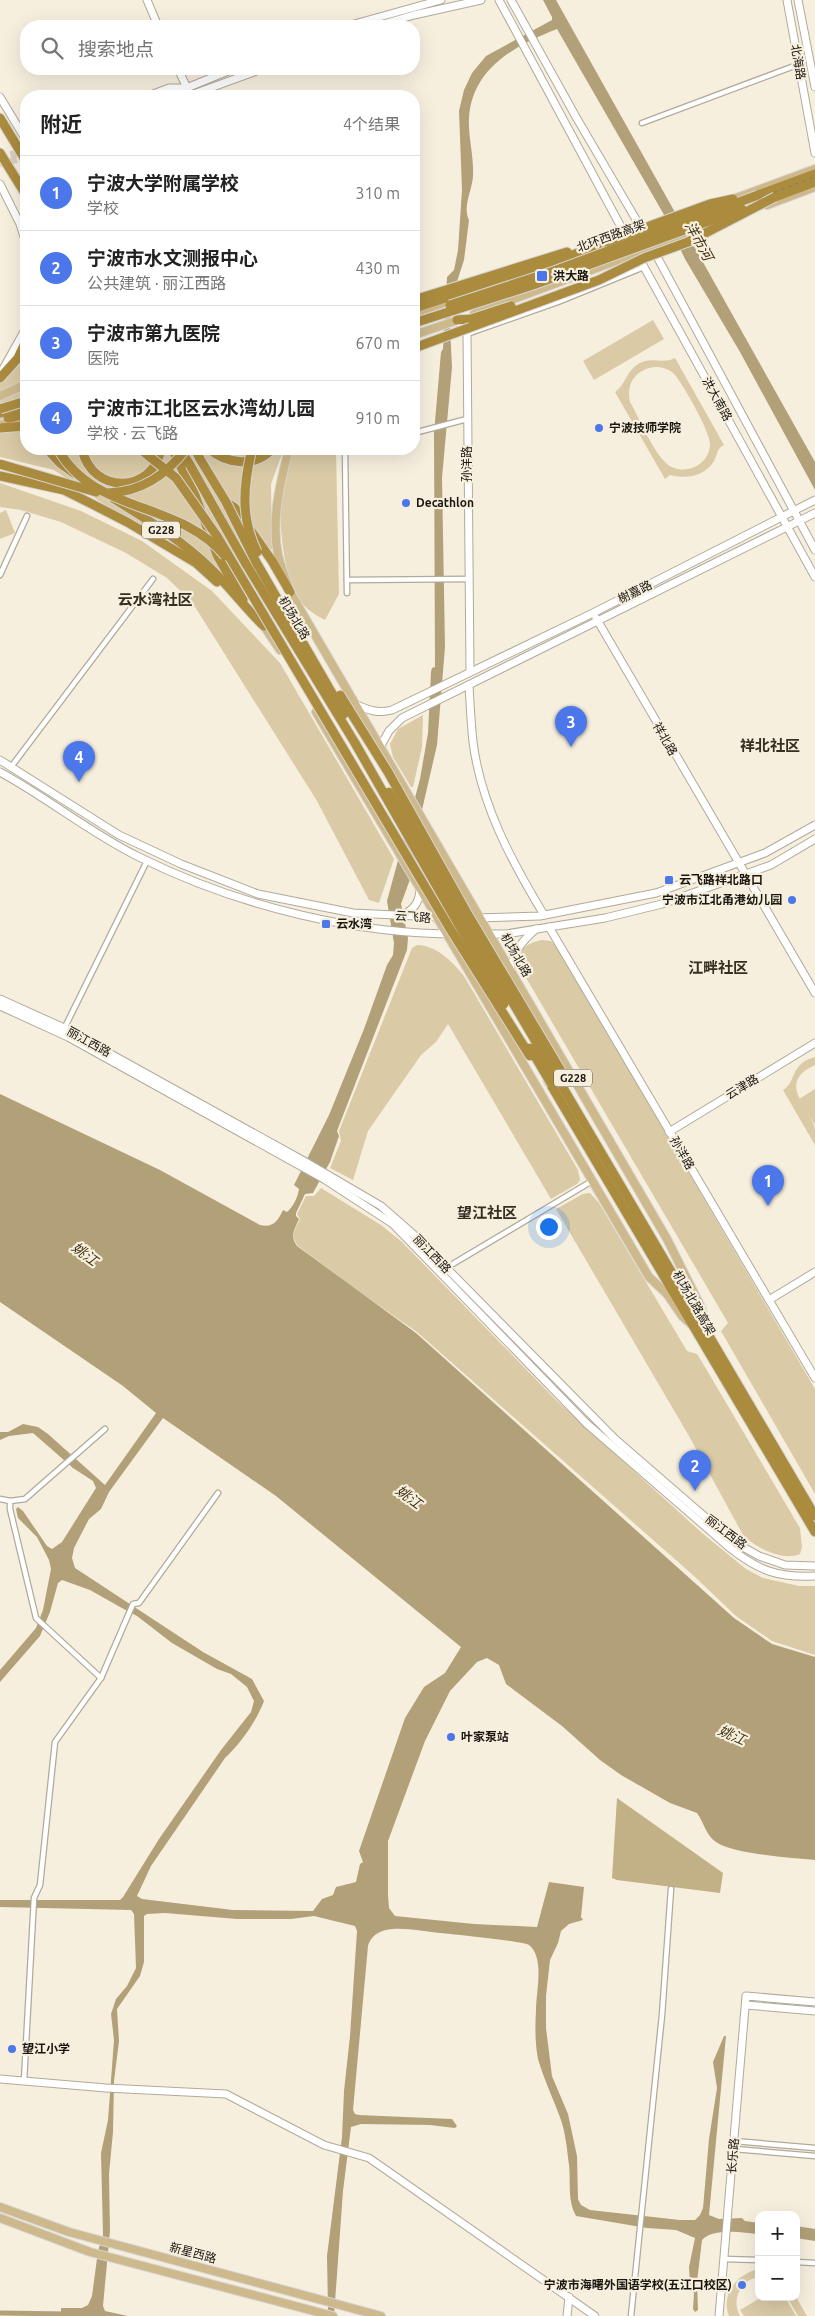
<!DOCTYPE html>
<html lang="zh">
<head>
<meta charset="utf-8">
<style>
  body { margin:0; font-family:Ubuntu,"Noto Sans SC",sans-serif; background:#f6f6f6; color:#222 }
  .controls { position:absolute; right:15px; bottom:15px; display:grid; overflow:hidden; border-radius:10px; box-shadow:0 5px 20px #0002 }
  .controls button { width:45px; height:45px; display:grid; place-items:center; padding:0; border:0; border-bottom:1px solid #e0e0e0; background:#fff; color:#222; font:25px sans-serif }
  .you { position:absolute; left:548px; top:1226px; width:18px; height:18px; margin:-12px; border:4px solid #fff; border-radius:50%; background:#1a73e8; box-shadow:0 0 0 8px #1a73e833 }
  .badge { display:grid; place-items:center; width:32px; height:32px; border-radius:50%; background:#4c77ea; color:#fff; font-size:16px; font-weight:700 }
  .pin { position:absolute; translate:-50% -41px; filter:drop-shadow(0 1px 2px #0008) }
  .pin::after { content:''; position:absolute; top:26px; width:18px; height:15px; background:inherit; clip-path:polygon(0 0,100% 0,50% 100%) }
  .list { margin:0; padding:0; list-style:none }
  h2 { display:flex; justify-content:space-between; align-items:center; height:65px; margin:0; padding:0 20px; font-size:21px }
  h2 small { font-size:16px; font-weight:400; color:#767676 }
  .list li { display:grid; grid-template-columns:32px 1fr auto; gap:15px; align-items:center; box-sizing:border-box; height:75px; padding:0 20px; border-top:1px solid #e0e0e0 }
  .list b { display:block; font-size:19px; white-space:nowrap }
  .list p { margin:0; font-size:16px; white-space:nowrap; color:#767676 }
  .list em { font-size:16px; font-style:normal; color:#767676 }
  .icon { flex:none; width:28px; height:28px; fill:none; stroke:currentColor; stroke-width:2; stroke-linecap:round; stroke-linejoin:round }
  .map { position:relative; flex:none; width:815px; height:2316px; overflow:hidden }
  .search { position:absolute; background:#fff; box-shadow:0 5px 20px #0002; left:20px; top:20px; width:400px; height:55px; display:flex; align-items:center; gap:12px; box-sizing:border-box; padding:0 18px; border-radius:20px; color:#767676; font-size:19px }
  .panel { position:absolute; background:#fff; box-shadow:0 5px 20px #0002; left:20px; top:90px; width:400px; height:365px; border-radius:20px }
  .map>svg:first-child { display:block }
</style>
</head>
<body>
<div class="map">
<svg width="815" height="2316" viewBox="0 0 815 2316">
  <rect width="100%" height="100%" fill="#f7efde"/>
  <g fill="#dacaa6" fill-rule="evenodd">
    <path d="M 653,320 L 664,339 L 594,380 L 583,361 Z"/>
    <path d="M 26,348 L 26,449 L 284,449 L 271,484 L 272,549 L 224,579 L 171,542 L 108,507 L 54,470 L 0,457 L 0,381 Z"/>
    <path d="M 675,358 L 724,445 C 716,449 718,454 714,461 C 704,477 686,479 670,475 L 665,479 L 615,392 C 626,385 626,370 640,363 C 652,357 664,364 675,358 ZM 655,367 C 661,367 667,368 673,373 C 681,380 711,433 710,444 C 710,467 680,478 665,462 C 651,448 640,419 630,402 C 626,383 636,369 655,367 Z"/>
    <path d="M 294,449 L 336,449 L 339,594 L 325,620 C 313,614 303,607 296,595 C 279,561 273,482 294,449 Z"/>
    <path d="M 0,483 L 81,511 L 142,541 L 212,591 L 280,663 L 394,859 L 379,903 L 369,900 L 317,801 L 192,602 L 167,578 L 126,553 L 61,522 L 21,510 L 0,507 Z"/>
    <path d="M 6,510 L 15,533 L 0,539 L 0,513 Z"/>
    <path d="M 423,715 L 422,747 L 413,787 L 411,787 L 393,757 L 390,744 L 398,729 Z"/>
    <path d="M 542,940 L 551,941 L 557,947 L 815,1389 L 815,1494 L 721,1331 L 728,1323 L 518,964 C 518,948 528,943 542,940 Z"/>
    <path d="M 417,945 C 436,945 453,962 464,976 L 578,1170 L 580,1180 L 577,1184 L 551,1199 L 448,1024 L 436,1042 L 421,1055 L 368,1131 L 353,1180 L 330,1168 L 341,1141 L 339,1131 L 341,1126 L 412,948 Z"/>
    <path d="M 815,1057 L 815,1065 C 775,1083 811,1108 815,1129 C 815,1134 815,1140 815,1145 L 783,1090 C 797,1082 789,1064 815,1057 Z"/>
    <path d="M 815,1089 L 815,1125 L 799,1099 Z"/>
    <path d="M 321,1188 L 381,1225 L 402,1242 L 557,1401 L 702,1533 L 746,1569 L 763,1578 L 799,1586 L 815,1586 L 815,1655 L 772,1641 L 736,1616 L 694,1576 L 417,1332 L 354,1288 L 298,1246 C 290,1236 295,1229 300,1219 L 297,1214 L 306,1196 L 314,1196 Z"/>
    <path d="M 590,1193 L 599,1203 L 687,1351 L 697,1354 L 702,1362 L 800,1528 L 802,1547 L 800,1554 C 783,1562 755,1547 743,1535 L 689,1436 L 556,1209 L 583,1194 Z"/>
    <path d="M 759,2269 L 759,2277 C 740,2280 731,2300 740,2316 L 729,2316 C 720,2294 738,2273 759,2269 Z"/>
    <path d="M 762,2297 L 785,2297 L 796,2316 L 744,2316 L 740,2310 Z"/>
    <path d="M 787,2297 L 796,2297 L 807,2316 L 798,2316 Z"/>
  </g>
  <path fill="#c2b087" d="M 617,1798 L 723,1873 L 720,1893 L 617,1880 L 612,1878 Z"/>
  <g fill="#b2a078" fill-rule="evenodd">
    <path d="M 543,0 L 556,0 L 815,462 L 815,490 L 740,352 L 685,259 L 663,213 L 557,29 C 516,45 472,68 469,118 C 468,137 474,156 473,175 C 473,189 462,206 469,220 L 464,260 L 453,294 L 450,327 L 452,367 L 442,478 L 445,647 L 437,745 L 422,810 L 416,863 L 401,904 L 408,938 L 407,950 L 337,1131 L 339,1136 L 330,1162 L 313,1193 L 305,1194 L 296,1213 L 296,1216 L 299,1219 C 294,1230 290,1236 297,1246 L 416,1333 L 734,1618 L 772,1644 L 815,1657 L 815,1860 C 793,1858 733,1854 716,1842 C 706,1835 704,1823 697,1813 L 670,1803 L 621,1775 L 600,1760 L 562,1726 L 506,1684 L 499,1665 L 487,1658 L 477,1662 L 450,1691 L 425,1741 L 388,1841 L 388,1895 L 389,1908 L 395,1916 L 474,1924 L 537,1927 L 549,1882 L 584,1887 L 581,1917 L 583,1920 L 569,1924 L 561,1931 L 558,1943 L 550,1960 L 546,1996 L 546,2028 L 552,2076 L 568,2114 L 577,2156 L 578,2199 L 581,2205 L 590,2210 L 680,2220 L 695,2220 L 700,2215 L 703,2208 L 709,2139 L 717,2088 L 713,2062 L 724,2036 L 726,2036 L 709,2215 L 719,2219 L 742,2218 L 745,2221 L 759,2223 L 759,2234 C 743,2233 714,2227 702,2240 L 697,2282 L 698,2310 L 695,2312 L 693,2309 L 694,2294 L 690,2284 L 689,2267 L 695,2238 L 676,2230 L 647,2228 L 576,2216 C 567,2200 571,2183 569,2165 C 567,2150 566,2135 561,2120 C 554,2100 544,2080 538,2059 C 535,2044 535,2026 536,2010 C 536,1991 545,1958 529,1945 C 524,1941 438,1933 424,1931 C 405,1929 375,1923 368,1946 L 353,2110 L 355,2114 L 359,2115 L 452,2119 L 457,2126 L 455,2128 L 430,2125 L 361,2124 L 351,2127 L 343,2191 L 334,2316 L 326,2316 L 328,2309 L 327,2256 L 342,2137 L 344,2091 L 350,2036 L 357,1931 L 355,1926 L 314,1916 L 291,1919 L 237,1919 L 165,1913 L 147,1914 L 144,1916 L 144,1962 L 140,1976 L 117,2009 L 119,2041 L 114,2081 L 113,2132 L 109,2174 L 110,2231 L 103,2306 L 105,2311 L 128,2316 L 61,2316 L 61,2308 L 82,2308 L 88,2305 L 92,2296 L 98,2251 L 103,2235 L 101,2153 L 108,2120 L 114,2040 L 111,2014 L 116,1999 L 127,1986 L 136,1968 L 134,1914 L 131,1910 L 0,1907 L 0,1900 L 120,1900 L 123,1897 L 159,1839 L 221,1750 L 251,1712 L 254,1701 L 247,1687 L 231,1674 L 217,1669 L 172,1643 L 137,1616 L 120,1607 L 90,1590 L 62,1580 L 58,1583 L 50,1612 L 40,1636 L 0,1682 L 0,1670 L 36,1628 L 43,1610 L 51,1569 L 49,1560 L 37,1537 L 18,1518 L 16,1509 L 18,1507 L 23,1511 L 47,1546 L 52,1549 L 62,1542 L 96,1488 L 93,1481 L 73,1468 L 33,1433 L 9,1436 L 0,1440 L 0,1432 L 8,1432 L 23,1424 L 38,1427 L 48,1434 L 105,1485 L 156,1413 L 123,1386 L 0,1302 L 0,1094 L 160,1170 L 260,1225 C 273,1228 278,1221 283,1210 L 287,1212 C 293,1207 298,1197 299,1189 L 294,1185 L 329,1115 L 364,1029 L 387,965 L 393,955 L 394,943 L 387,901 L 420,779 L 428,733 L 431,672 L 432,668 L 435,667 L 434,433 L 441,352 L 443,349 L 447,277 L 454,270 L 458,250 L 462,190 L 459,111 L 464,90 L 472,73 L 486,56 L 552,20 L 552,17 ZM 163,1418 L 276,1496 L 461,1647 L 445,1673 L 424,1687 L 405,1718 L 359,1851 L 363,1862 L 360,1864 L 356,1882 L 336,1887 L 333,1895 L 322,1899 L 313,1911 L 233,1910 L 142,1899 L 137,1896 L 151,1866 L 225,1758 C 241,1743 256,1722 264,1701 L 252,1679 L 203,1652 L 75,1568 L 72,1558 L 74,1548 L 89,1519 L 101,1509 L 109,1492 Z"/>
    <path d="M 796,2226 L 815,2229 L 815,2241 L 796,2238 Z"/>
  </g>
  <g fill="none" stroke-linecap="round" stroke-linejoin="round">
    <path stroke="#b2a078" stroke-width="5" d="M 0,2313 L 67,2314"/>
    <g stroke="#d6cfbf" stroke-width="7" stroke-dasharray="7 3.5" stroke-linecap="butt">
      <path d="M 0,157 L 26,151"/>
      <path d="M 0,164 L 26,157"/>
    </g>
    <defs>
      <g id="street">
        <path d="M 642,123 L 797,65"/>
        <path d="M 467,334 L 558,302 L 644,267"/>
        <path d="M 414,433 L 467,419"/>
        <path d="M 0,575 L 27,516"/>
        <path d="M 347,580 L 468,579"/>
        <path d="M 347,593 L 345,450 L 351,449"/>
        <path d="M 11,767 L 153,579"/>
        <path d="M 63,1031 L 147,861"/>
        <path d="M 441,1271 L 592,1181"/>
        <path d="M 0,1499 L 10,1501 L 25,1499 L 105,1429"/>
        <path d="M 10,1501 L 10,1509 L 36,1618 L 101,1678"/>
        <path d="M 24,2081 L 34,1898 L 40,1885 L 55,1742 L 101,1678 L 133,1604 L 139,1603 L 218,1493"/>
        <path d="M 734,2141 L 815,2148"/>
        <path d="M 734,2149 L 815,2156"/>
        <path d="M 724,2259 L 759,2260"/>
        <path d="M 796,2262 L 815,2263"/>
        <path d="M 631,2316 L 662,2015 L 671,1889"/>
      </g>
      <g id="secondary">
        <path d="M 147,0 L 158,26"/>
        <path d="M 499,0 L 627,238"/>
        <path d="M 511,0 L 576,117 L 644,233"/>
        <path d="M 787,0 L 815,153"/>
        <path d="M 798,0 L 815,87"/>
        <path d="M 347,26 L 441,0"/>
        <path d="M 376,26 L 414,15 L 481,0"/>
        <path d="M 178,69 L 188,90"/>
        <path d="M 148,96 L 169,88 L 181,88"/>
        <path d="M 167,96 L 233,69"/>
        <path d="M 188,96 L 262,69"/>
        <path d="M 0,97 L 26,140"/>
        <path d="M 0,184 L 20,224 L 26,243"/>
        <path d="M 654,251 L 815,550"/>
        <path d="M 638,256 L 815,577"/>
        <path d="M 457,320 L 467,334 L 470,672"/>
        <path d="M 2,371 L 26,328"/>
        <path d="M 596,618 L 815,993"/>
        <path d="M 469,685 C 470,704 471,723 473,742 C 481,805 512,862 544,915"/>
        <path d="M 355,704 C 368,710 378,714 392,710 L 593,613 L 815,500"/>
        <path d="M 380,747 L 389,731 L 402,718 L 815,513"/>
        <path d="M 0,760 L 119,835 L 181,864 L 258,894 L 353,913 L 459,918"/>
        <path d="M 0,772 C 48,798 90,833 139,857 C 238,906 358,936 469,934"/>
        <path d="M 402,916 C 414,909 419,903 420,890"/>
        <path d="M 477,918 L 540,916 L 656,893 L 765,853 L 815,825"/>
        <path d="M 549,927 L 815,1378"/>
        <path d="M 484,934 L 506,934 L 605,918 L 662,904 L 771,865 L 815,839"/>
        <path d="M 510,970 C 514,951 522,941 536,929"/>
        <path d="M 0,999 L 62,1027 L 304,1161 L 381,1206 L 413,1234 L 615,1439 L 734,1542 L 759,1556 L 785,1565 L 815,1566"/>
        <path d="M 0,1006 L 68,1037 L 324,1179 L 393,1224 L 587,1424 L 730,1548 C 759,1571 779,1578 815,1576"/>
        <path d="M 669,1132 L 815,1043"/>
        <path d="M 769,1300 L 815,1272"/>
        <path d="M 746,2005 L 815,2011"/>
        <path d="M 0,2079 L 106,2088 L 226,2094 L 324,2145 L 369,2158 L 595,2316"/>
        <path d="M 567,2316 L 569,2297"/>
        <path d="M 719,2316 L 746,1996 L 815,2002"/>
      </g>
      <g id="primary">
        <path d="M 728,201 L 815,169"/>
        <path d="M 767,205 L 815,187"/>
        <path d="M 414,313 L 456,299"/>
        <path d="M 474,314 L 717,223"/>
        <path d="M 414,335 L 461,319"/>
        <path d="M 0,396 L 26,384"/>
        <path d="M 0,425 L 26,419"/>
        <path d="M 289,449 C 280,483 271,520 278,555 C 281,567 286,580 290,592 L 667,1239 L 701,1307 L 708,1330"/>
        <path d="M 264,626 L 280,650"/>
        <path d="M 316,712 L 649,1277 L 667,1294 L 682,1316 L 691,1324"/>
        <path d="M 0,2207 L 69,2232 L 381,2316"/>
        <path d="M 0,2218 L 90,2252 L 333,2316"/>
      </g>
      <g id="highway">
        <path d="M 0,118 L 26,161"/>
        <path d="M 0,153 L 26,195"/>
        <path d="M 758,195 L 815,174"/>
        <path d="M 775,197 L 815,182"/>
        <path d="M 414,300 L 567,252"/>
        <path d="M 414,308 L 539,268 L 606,242"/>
        <path d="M 457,320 L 471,319"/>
        <path d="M 0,378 L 18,358 L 26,341"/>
        <path d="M 0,413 L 26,407"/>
        <path d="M 8,418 L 26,414"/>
        <path d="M 0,428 L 26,426"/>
        <path d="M 47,449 L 60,463 L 74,473"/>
        <path d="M 82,449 C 92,495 153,494 161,449"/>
        <path d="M 172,449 L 195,495 L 217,555 L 243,600"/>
        <path d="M 180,449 L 190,465"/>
        <path d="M 195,449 L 200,459"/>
        <path d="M 209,449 C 227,464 255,468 272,449"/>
        <path d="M 0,476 L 64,490 L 92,504 L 127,522 L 196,563 L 217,582"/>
        <path d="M 114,499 C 148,520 183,541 211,569 C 230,587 245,608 264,626"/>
        <path d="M 226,502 L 235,508 L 272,561 L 290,592"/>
        <path d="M 548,1080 L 815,1532"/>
        <path d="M 559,1081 L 815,1516"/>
      </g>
    </defs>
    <use href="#street" stroke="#b1aa9a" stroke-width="7"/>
    <use href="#secondary" stroke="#b1aa9a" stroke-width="9"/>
    <use href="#primary" stroke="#d6d5d4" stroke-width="10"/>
    <use href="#highway" stroke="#d6d5d4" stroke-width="11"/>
    <use href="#street" stroke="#fff" stroke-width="4.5"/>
    <use href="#secondary" stroke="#fff" stroke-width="7"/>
    <use href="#primary" stroke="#cdb98b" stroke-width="8"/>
    <use href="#highway" stroke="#ab8b3e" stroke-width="9"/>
    <g stroke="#7f796e" stroke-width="1" stroke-dasharray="2.5 5" stroke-linecap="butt">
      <path d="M 414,319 L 543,279 L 815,177"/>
      <path d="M 0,409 L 26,403"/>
    </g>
    <defs>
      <g id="highway-bridge">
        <path d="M 606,242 L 710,204 L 733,199"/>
        <path d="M 450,305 L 554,271 L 758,195"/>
        <path d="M 471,319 L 511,306"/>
        <path d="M 414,323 L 533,285 L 742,209"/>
        <path d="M 414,348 L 599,280 L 644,258 L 688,242 L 775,197"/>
        <path d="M 0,409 L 26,401"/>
        <path d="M 58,449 C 93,514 181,501 225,556"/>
        <path d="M 140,449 L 176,478 L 217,536 L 449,927 L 530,1056"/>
        <path d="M 251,453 C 243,488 241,519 257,552"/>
        <path d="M 200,459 L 226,502 L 256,562 L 344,714"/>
        <path d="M 0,464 L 96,492"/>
        <path d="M 190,465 L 246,564 L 355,743 L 504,1004"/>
        <path d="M 108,493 C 142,492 166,475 186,449"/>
        <path d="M 340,695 L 388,772 L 467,913 L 564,1076"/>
        <path d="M 389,792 L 559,1081"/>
        <path d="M 530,1048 L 552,1085"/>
      </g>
    </defs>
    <use href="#highway-bridge" stroke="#d6d5d4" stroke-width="11" stroke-linecap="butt"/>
    <use href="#highway-bridge" stroke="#ab8b3e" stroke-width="9"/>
  </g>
  <g fill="#4c77ea" stroke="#f7efde" stroke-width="2">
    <rect x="536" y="270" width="12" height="12" rx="2.5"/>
    <circle cx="599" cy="428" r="5"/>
    <circle cx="406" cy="503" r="5"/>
    <rect x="664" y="875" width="10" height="10" rx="2.5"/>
    <circle cx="792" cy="900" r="5"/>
    <rect x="321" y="919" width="10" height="10" rx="2.5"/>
    <circle cx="451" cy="1737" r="5"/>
    <circle cx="12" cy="2049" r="5"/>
    <circle cx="742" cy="2285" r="5"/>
  </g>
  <g text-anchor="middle" stroke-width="4.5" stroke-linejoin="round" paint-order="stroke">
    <g fill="#f7efde" stroke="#5c584e" stroke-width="1">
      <rect x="142" y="521.5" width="38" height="17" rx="4"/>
      <rect x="554" y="1069.5" width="38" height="17" rx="4"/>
    </g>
    <g font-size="11" font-weight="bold" fill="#1a1711">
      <text x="161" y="534">G228</text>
      <text x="573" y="1082">G228</text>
    </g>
    <g font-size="12" fill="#1a1711" stroke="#f7efde">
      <text transform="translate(798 62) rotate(80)" y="4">北海路</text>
      <text transform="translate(611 236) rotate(-20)" y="4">北环西路高架</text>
      <text transform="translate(717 399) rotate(61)" y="4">洪大南路</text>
      <text transform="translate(467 464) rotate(-90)" y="4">孙洋路</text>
      <text transform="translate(635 592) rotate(-26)" y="4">榭嘉路</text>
      <text transform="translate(294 618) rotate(59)" y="4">机场北路</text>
      <text transform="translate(665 739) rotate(60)" y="4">祥北路</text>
      <text transform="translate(413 917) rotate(4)" y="4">云飞路</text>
      <text transform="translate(516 955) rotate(60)" y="4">机场北路</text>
      <text transform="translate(89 1042) rotate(29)" y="4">丽江西路</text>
      <text transform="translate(742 1087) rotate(-31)" y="4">云津路</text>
      <text transform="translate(682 1153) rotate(60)" y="4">孙洋路</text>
      <text transform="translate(432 1254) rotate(46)" y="4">丽江西路</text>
      <text transform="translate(694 1303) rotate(60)" y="4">机场北路高架</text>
      <text transform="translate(726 1532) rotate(37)" y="4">丽江西路</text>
      <text transform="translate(733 2156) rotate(-85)" y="4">长乐路</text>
      <text transform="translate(193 2253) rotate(15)" y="4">新星西路</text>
    </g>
    <g font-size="12" font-weight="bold" fill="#1a1711" stroke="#f7efde" text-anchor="start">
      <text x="553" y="280">洪大路</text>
      <text x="609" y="432">宁波技师学院</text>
      <text x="416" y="507">Decathlon</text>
      <text x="679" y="884">云飞路祥北路口</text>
      <text x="782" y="904" text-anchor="end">宁波市江北甬港幼儿园</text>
      <text x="336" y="928">云水湾</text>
      <text x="461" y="1741">叶家泵站</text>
      <text x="22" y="2053">望江小学</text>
      <text x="732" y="2289" text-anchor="end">宁波市海曙外国语学校(五江口校区)</text>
    </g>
    <g font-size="14" font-style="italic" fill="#40310f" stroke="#f7efde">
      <text transform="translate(699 241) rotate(61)" y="5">洋市河</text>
      <text transform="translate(85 1254) rotate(37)" y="5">姚江</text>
      <text transform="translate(409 1497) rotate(37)" y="5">姚江</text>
      <text transform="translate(732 1735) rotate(24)" y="5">姚江</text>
    </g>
    <g font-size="15" font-weight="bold" fill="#352f22" stroke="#f7efde">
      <text x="155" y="605">云水湾社区</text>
      <text x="770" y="751">祥北社区</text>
      <text x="718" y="973">江畔社区</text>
      <text x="487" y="1218">望江社区</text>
    </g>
  </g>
</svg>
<div class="controls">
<button>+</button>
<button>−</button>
</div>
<div class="you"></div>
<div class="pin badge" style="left:768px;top:1206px">1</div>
<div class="pin badge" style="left:695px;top:1491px">2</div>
<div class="pin badge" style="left:571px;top:747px">3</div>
<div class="pin badge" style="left:79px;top:782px">4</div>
<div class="search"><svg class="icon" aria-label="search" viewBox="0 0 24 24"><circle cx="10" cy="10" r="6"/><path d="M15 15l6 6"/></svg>搜索地点</div>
<section class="panel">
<h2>附近<small>4个结果</small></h2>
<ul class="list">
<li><span class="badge">1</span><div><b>宁波大学附属学校</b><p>学校</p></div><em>310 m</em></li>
<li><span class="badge">2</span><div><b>宁波市水文测报中心</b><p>公共建筑 · 丽江西路</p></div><em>430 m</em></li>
<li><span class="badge">3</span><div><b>宁波市第九医院</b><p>医院</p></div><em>670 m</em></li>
<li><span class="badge">4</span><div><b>宁波市江北区云水湾幼儿园</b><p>学校 · 云飞路</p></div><em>910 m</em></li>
</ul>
</section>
</div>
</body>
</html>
